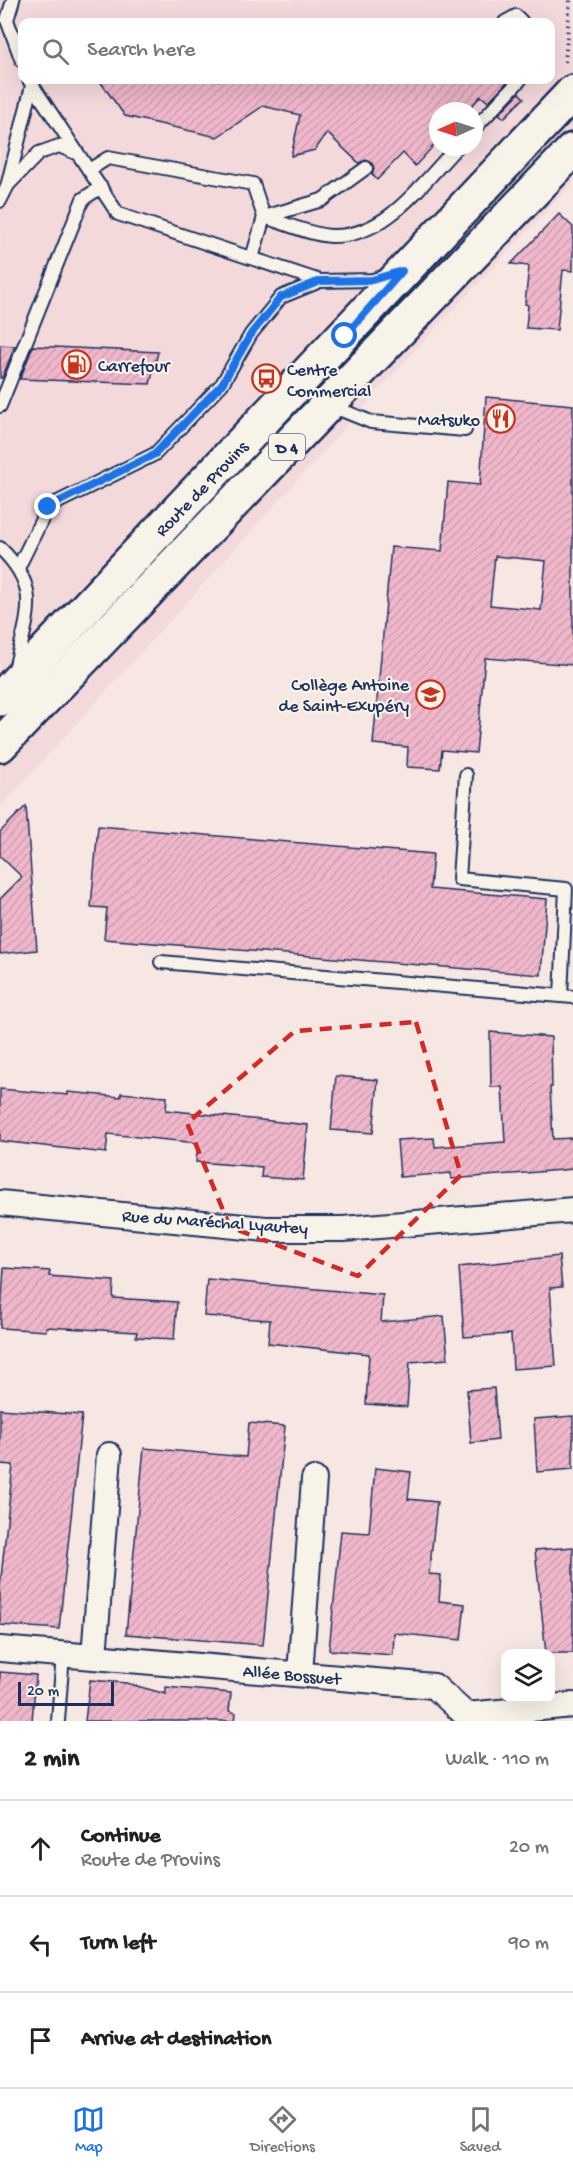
<!DOCTYPE html>
<html lang="en">
<head>
<meta charset="utf-8">
<style>
  body { margin:0; font-family:"Gochi Hand",sans-serif; background:#f2f2f2; color:#222 }
  .controls { position:absolute; right:18px; bottom:18px; display:grid; overflow:hidden; border-radius:12px; box-shadow:0 6px 24px #0002 }
  .controls button { width:54px; height:54px; display:grid; place-items:center; padding:0; border:0; border-bottom:2px solid #e0e0e0; background:#fff; color:#222; font:30px sans-serif }
  .compass { position:absolute; left:429px; top:102px; width:54px; height:54px; border-radius:50%; background:#fff; box-shadow:0 6px 24px #0002; rotate:267deg }
  .scale { position:absolute; left:18px; bottom:15px; width:96px; box-sizing:border-box; padding-left:6px; border:3px solid #1b2f5e; border-top:0; font-size:16px; line-height:21px; white-space:nowrap; color:#1b2f5e; -webkit-text-stroke:4px #f7f3e8; paint-order:stroke }
  .stop { position:absolute; width:18px; height:18px; margin:-14px; border:4px solid #1a73e8; border-radius:50%; background:#fff }
  .stop.end { background:#1a73e8; border-color:#fff; box-shadow:0 2px 6px #0008 }
  .list { margin:0; padding:0; list-style:none }
  h2 { display:flex; justify-content:space-between; align-items:center; height:78px; margin:0; padding:0 24px; font-size:26px }
  h2 small { font-size:20px; font-weight:400; color:#767676 }
  .list li { display:grid; grid-template-columns:39px 1fr auto; gap:18px; align-items:center; box-sizing:border-box; height:96px; padding:0 24px; border-top:2px solid #e0e0e0 }
  .list b { display:block; font-size:22px; white-space:nowrap }
  .list p { margin:0; font-size:20px; white-space:nowrap; color:#767676 }
  .list em { font-size:20px; font-style:normal; color:#767676 }
  .icon { flex:none; width:33px; height:33px; fill:none; stroke:currentColor; stroke-width:2; stroke-linecap:round; stroke-linejoin:round }
  .map { position:relative; flex:none; width:573px; height:1721px; overflow:hidden }
  .search { position:absolute; background:#fff; box-shadow:0 6px 24px #0002; left:18px; right:18px; top:18px; height:66px; display:flex; align-items:center; gap:15px; box-sizing:border-box; padding:0 21px; border-radius:12px; color:#767676; font-size:22px }
  .sheet { height:366px; background:#fff }
  nav { display:flex; justify-content:space-around; align-items:center; box-sizing:border-box; height:84px; border-top:2px solid #e0e0e0; background:#fff; font-size:16px; color:#767676 }
  nav a { display:grid; justify-items:center; gap:3px }
  nav .on { color:#1a73e8 }
  .map>svg:first-child { display:block }
</style>
</head>
<body>
<div class="map">
<svg width="573" height="1721" viewBox="0 0 573 1721">
  <defs>
    <pattern id="building-hatch" width="6" height="6" patternUnits="userSpaceOnUse" patternTransform="scale(1.5)"><rect width="6" height="6" fill="#f0b7ca"/><path d="M-1 1l2-2M0 6l6-6M5 7l2-2" fill="none" stroke="#cd9eb0"/></pattern>
  </defs>
  <rect width="100%" height="100%" fill="#f6e7e2"/>
  <filter id="ink" filterUnits="userSpaceOnUse"><feTurbulence type="fractalNoise" baseFrequency=".0167" numOctaves="2"/><feDisplacementMap in="SourceGraphic" scale="12" xChannelSelector="R" yChannelSelector="G"/><feConvolveMatrix kernelMatrix="1 2 1 2 8 2 1 2 1" color-interpolation-filters="sRGB"/></filter>
  <g filter="url(#ink)">
    <path fill="#f4d9db" fill-rule="evenodd" d="M 0,0 L 573,0 L 573,183 L 421,344 L 0,808 ZM 22,22 L 550,22 L 550,80 L 22,80 ZM 438,111 L 474,111 L 474,147 L 438,147 Z"/>
    <g fill="url(#building-hatch)" stroke="#1b2f5e" stroke-width="1.5" fill-rule="evenodd">
      <path d="M 99,80 L 505,80 L 507,82 L 488,102 L 481,96 L 467,111 L 438,111 L 438,141 L 415,166 L 403,153 L 377,180 L 372,174 L 374,168 L 372,163 L 366,160 L 359,163 L 327,133 L 315,150 L 291,156 L 300,115 L 263,106 L 217,137 L 125,116 Z"/>
      <path d="M 519,93 L 524,98 L 504,118 L 499,114 Z"/>
      <path d="M 559,214 L 573,227 L 573,271 L 563,270 L 557,330 L 526,328 L 528,305 L 525,304 L 529,266 L 511,264 Z"/>
      <path d="M 0,345 L 15,346 L 2,378 L 0,378 Z"/>
      <path d="M 33,346 L 158,352 L 150,384 L 20,379 Z"/>
      <path d="M 486,397 L 573,405 L 573,665 L 485,658 L 476,753 L 442,750 L 440,769 L 407,767 L 408,747 L 373,744 L 391,547 L 442,551 L 448,482 L 480,485 ZM 495,556 L 546,561 L 541,610 L 490,605 Z"/>
      <path d="M 26,806 L 37,950 L 0,954 L 0,899 L 22,877 L 0,856 L 0,832 Z"/>
      <path d="M 98,826 L 433,854 L 430,889 L 547,899 L 541,975 L 104,939 L 107,908 L 91,907 Z"/>
      <path d="M 490,1032 L 551,1037 L 552,1087 L 550,1087 L 553,1139 L 573,1138 L 573,1169 L 451,1179 L 451,1173 L 400,1177 L 397,1140 L 434,1138 L 435,1147 L 505,1142 L 502,1087 L 491,1087 Z"/>
      <path d="M 336,1076 L 378,1080 L 373,1133 L 331,1130 Z"/>
      <path d="M 0,1089 L 68,1095 L 68,1092 L 121,1097 L 121,1093 L 167,1097 L 166,1110 L 308,1125 L 303,1180 L 261,1177 L 262,1167 L 196,1162 L 198,1143 L 108,1134 L 106,1153 L 0,1141 Z"/>
      <path d="M 559,1256 L 562,1287 L 550,1288 L 556,1366 L 513,1369 L 511,1334 L 464,1337 L 459,1267 Z"/>
      <path d="M 4,1268 L 50,1271 L 49,1276 L 114,1281 L 113,1298 L 177,1302 L 174,1339 L 136,1337 L 137,1332 L 46,1327 L 46,1331 L 0,1328 Z"/>
      <path d="M 207,1279 L 383,1295 L 381,1322 L 444,1316 L 448,1359 L 410,1362 L 407,1407 L 366,1404 L 369,1354 L 268,1343 L 270,1320 L 204,1316 Z"/>
      <path d="M 494,1388 L 498,1440 L 471,1443 L 467,1390 Z"/>
      <path d="M 0,1409 L 82,1415 L 59,1629 L 0,1625 L 0,1587 L 13,1465 L 0,1464 Z"/>
      <path d="M 573,1416 L 573,1469 L 537,1472 L 534,1419 Z"/>
      <path d="M 249,1423 L 285,1426 L 263,1645 L 126,1634 L 144,1448 L 246,1457 Z"/>
      <path d="M 375,1468 L 411,1472 L 408,1499 L 437,1502 L 429,1574 L 441,1575 L 439,1601 L 465,1604 L 461,1640 L 394,1633 L 393,1655 L 329,1650 L 341,1531 L 369,1533 Z"/>
      <path d="M 573,1547 L 573,1653 L 546,1653 L 535,1550 Z"/>
      <path d="M 0,1672 L 36,1675 L 32,1721 L 0,1721 Z"/>
      <path d="M 90,1680 L 126,1683 L 166,1694 L 166,1687 L 231,1693 L 229,1711 L 236,1713 L 235,1721 L 85,1721 Z"/>
    </g>
    <g fill="none" stroke-linecap="round" stroke-linejoin="round">
      <defs>
        <g id="service">
          <path d="M 13,0 L 7,20 L 22,61"/>
          <path d="M 505,22 L 516,16 L 522,22"/>
          <path d="M 29,80 L 118,214 L 320,281 L 373,280 L 389,275"/>
          <path d="M 474,129 L 520,80"/>
          <path d="M 366,168 L 322,200 L 264,217 C 285,223 310,235 332,236 C 387,237 422,183 457,147"/>
          <path d="M 89,170 L 108,158 L 253,184 L 264,217 L 252,258"/>
          <path d="M 7,186 L 39,153 L 59,146 L 78,154"/>
          <path d="M 0,201 L 7,187 L 32,86"/>
          <path d="M 329,405 L 371,422 L 465,430"/>
          <path d="M 0,406 L 83,199 L 101,187"/>
          <path d="M 0,548 C 44,590 26,617 15,670"/>
          <path d="M 19,566 L 48,507 L 155,454 L 222,384 L 251,334 L 281,297 L 320,281"/>
          <path d="M 466,775 L 459,879 L 566,889 L 561,996"/>
          <path d="M 161,962 L 573,997"/>
          <path d="M 58,1721 L 63,1654"/>
        </g>
        <g id="minor">
          <path d="M 0,1203 L 266,1229 L 343,1229 L 573,1210"/>
          <path d="M 0,1649 L 434,1686 L 466,1715 L 573,1705"/>
          <path d="M 94,1657 L 109,1455"/>
          <path d="M 300,1674 L 314,1479"/>
        </g>
        <g id="primary">
          <path d="M 0,699 L 573,92"/>
          <path d="M 0,745 L 573,150"/>
        </g>
      </defs>
      <use href="#service" stroke="#1b2f5e" stroke-width="16"/>
      <use href="#minor" stroke="#1b2f5e" stroke-width="28"/>
      <use href="#primary" stroke="#1b2f5e" stroke-width="38"/>
      <path stroke="#1b2f5e" stroke-width="4" stroke-dasharray="1.5 4.5" stroke-linecap="butt" d="M 565,62 L 570,0"/>
      <use href="#service" stroke="#f7f3e8" stroke-width="12"/>
      <use href="#minor" stroke="#f7f3e8" stroke-width="24"/>
      <use href="#primary" stroke="#f7f3e8" stroke-width="33"/>
    </g>
  </g>
  <g fill="none" stroke-linecap="round" stroke-linejoin="round" filter="url(#ink)">
    <path stroke="#1a73e8" stroke-width="8" d="M 48,507 L 155,454 L 222,384 L 251,334 L 281,297 L 320,281 L 372,280 L 402,271 L 345,336"/>
  </g>
  <path fill="none" stroke="#d62828" stroke-width="4.5" stroke-dasharray="12 8" stroke-linejoin="round" d="M 416,1022 L 461,1175 L 358,1276 L 230,1227 L 187,1123 L 295,1031 Z"/>
  <defs>
    <symbol id="fuel-ring" viewBox="-11 -11 22 22"><circle r="9.5" fill="#f7f3e8" stroke="#c8321e" stroke-width="1.5"/><path d="M-5.5-6h7V0h2V4h1.3V-2.5L3-4.5l.8-.8L6-3V5H2.5V1h-1V6h-7ZM-4.2-4.7v3.2H.2V-4.7Z" fill="#c8321e"/></symbol>
    <symbol id="bus-ring" viewBox="-11 -11 22 22"><circle r="9.5" fill="#f7f3e8" stroke="#c8321e" stroke-width="1.5"/><path d="M-5-6H5V4H4V6H2V4H-2V6H-4V4H-5ZM-3.5-4V0h7V-4ZM-3.5 1.2v1.5H-2V1.2ZM2 1.2v1.5H3.5V1.2Z" fill="#c8321e"/></symbol>
    <symbol id="restaurant-ring" viewBox="-11 -11 22 22"><circle r="9.5" fill="#f7f3e8" stroke="#c8321e" stroke-width="1.5"/><path d="M-5-6h1v4h1v-4h1v4h1v-4h1v5L-1.5 .5V6h-2V.5L-5-1ZM5-6V6H3V1.5H1.5Q1.5-4 5-6Z" fill="#c8321e"/></symbol>
    <symbol id="school-ring" viewBox="-11 -11 22 22"><circle r="9.5" fill="#f7f3e8" stroke="#c8321e" stroke-width="1.5"/><path d="M0-5L7-2L0 1L-7-2ZM-4 1L0 2.5L4 1V4Q0 6-4 4Z" fill="#c8321e"/></symbol>
  </defs>
  <g fill-rule="evenodd">
    <use href="#fuel-ring" x="60" y="348" width="33" height="33"/>
    <use href="#bus-ring" x="250" y="362" width="33" height="33"/>
    <use href="#restaurant-ring" x="484" y="402" width="33" height="33"/>
    <use href="#school-ring" x="414" y="678" width="33" height="33"/>
  </g>
  <g text-anchor="middle" stroke-width="4.5" stroke-linejoin="round" paint-order="stroke">
    <rect fill="#f7f3e8" stroke="#5d6a87" stroke-width="1.5" x="269" y="434" width="36" height="26" rx="4.5"/>
    <g font-size="16" font-weight="bold" fill="#1b2f5e">
      <text x="287" y="453">D 4</text>
    </g>
    <g font-size="18" fill="#1b2f5e" stroke="#f7f3e8" text-anchor="start">
      <text x="98" y="371">Carrefour</text>
      <text x="287" y="375">Centre<tspan x="287" dy="21">Commercial</tspan></text>
      <text x="480" y="425" text-anchor="end">Matsuko</text>
      <text x="409" y="690" text-anchor="end">Collège Antoine<tspan x="409" dy="21">de Saint-Exupéry</tspan></text>
    </g>
    <g font-size="18" fill="#1b2f5e" stroke="#f7f3e8">
      <text transform="translate(201 488) rotate(-46)" y="6">Route de Provins</text>
      <text transform="translate(215 1221) rotate(4)" y="6">Rue du Maréchal Lyautey</text>
      <text transform="translate(292 1674) rotate(5)" y="6">Allée Bossuet</text>
    </g>
  </g>
</svg>
<div class="controls">
<button><svg class="icon" aria-label="layers" viewBox="0 0 24 24"><path d="M12 4l9 5-9 5-9-5zM3 14l9 5 9-5"/></svg></button>
</div>
<svg class="compass" viewBox="-18 -18 36 36"><path d="M0-13l5 13h-10z" fill="#e53935"/><path d="M0 13l5-13h-10z" fill="#767676"/></svg>
<div class="scale">20 m</div>
<div class="stop" style="left:345px;top:336px"></div>
<div class="stop end" style="left:48px;top:507px"></div>
<div class="search"><svg class="icon" aria-label="search" viewBox="0 0 24 24"><circle cx="10" cy="10" r="6"/><path d="M15 15l6 6"/></svg>Search here</div>
</div>
<section class="sheet">
<h2>2 min<small>Walk · 110 m</small></h2>
<ul class="list">
<li><svg class="icon" aria-label="ahead" viewBox="0 0 24 24"><path d="M12 20V5M6 11l6-6 6 6"/></svg><div><b>Continue</b><p>Route de Provins</p></div><em>20 m</em></li>
<li><svg class="icon" aria-label="left" viewBox="0 0 24 24"><path d="M17 20v-9H6M10 6l-5 5 5 5"/></svg><div><b>Turn left</b></div><em>90 m</em></li>
<li><svg class="icon" aria-label="arrive" viewBox="0 0 24 24"><path d="M6 21V4h12l-3 4 3 4H6"/></svg><div><b>Arrive at destination</b></div></li>
</ul>
</section>
<nav>
<a class="on"><svg class="icon" aria-label="map" viewBox="0 0 24 24"><path d="M3 6l6-2 6 2 6-2v14l-6 2-6-2-6 2zM9 4v14M15 6v14"/></svg>Map</a>
<a><svg class="icon" aria-label="directions" viewBox="0 0 24 24"><path d="M12 3l9 9-9 9-9-9zM9 14v-3h6M13 9l2 2-2 2"/></svg>Directions</a>
<a><svg class="icon" aria-label="saved" viewBox="0 0 24 24"><path d="M7 4h10v16l-5-4-5 4z"/></svg>Saved</a>
</nav>
</body>
</html>
